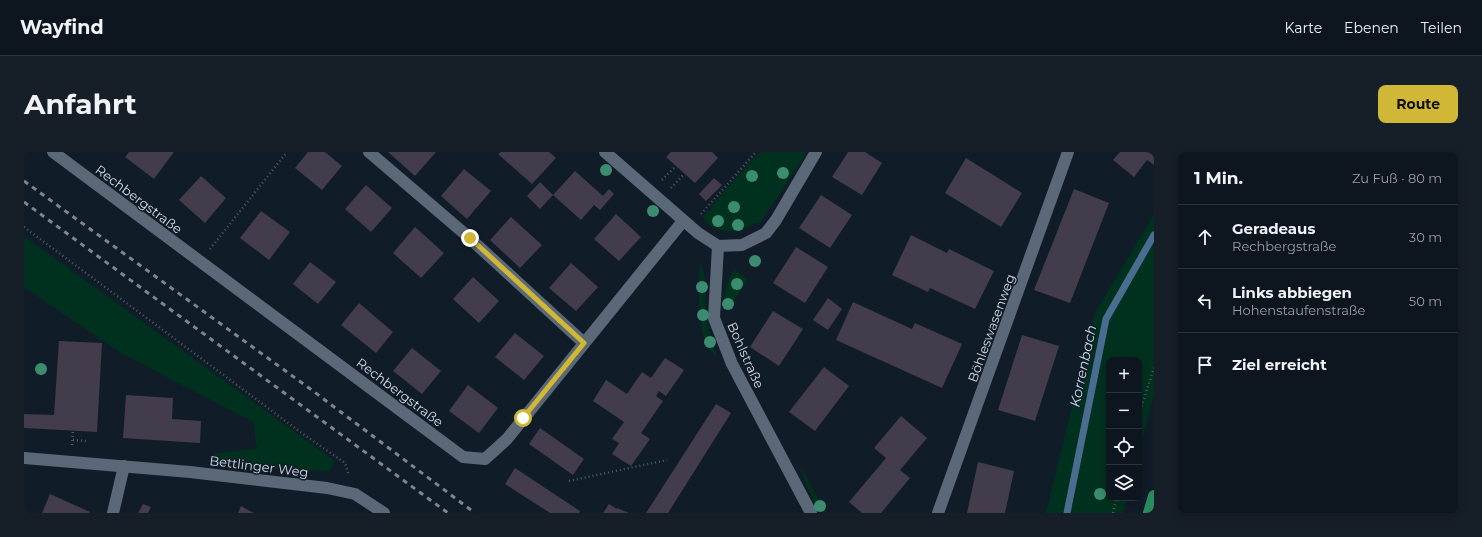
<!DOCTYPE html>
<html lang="de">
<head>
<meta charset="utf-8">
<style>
  body { margin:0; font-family:Montserrat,sans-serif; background:#161e28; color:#f1f3f6 }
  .controls { position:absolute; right:12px; bottom:12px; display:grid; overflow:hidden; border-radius:8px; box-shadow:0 2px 10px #0003 }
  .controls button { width:36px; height:36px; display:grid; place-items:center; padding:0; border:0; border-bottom:1px solid #2d343d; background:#0d151f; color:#f1f3f6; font:20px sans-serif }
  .stop { position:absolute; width:12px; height:12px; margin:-9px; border:3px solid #d0b736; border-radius:50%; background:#fff }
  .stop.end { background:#d0b736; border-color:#fff; box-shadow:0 1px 4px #0008 }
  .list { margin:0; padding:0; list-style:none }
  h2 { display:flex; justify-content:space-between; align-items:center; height:52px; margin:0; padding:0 16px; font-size:17px }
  h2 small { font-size:13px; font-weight:400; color:#9a9fa4 }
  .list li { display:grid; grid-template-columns:26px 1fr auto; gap:12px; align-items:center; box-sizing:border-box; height:64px; padding:0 16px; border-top:1px solid #2d343d }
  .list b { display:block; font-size:15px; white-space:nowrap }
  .list p { margin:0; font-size:13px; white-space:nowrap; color:#9a9fa4 }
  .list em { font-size:13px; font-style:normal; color:#9a9fa4 }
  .icon { flex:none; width:22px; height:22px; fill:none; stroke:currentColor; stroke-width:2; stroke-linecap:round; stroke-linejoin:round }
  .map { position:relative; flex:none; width:1130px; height:361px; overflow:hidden; border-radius:8px }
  header { display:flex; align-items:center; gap:24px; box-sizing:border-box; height:56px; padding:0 20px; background:#0d151f; border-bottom:1px solid #2d343d }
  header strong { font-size:19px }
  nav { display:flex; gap:22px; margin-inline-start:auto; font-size:14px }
  .intro { display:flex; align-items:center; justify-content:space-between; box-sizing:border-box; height:96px; padding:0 24px }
  h1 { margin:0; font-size:28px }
  .button { padding:10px 18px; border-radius:8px; background:#d0b736; color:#111; font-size:14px; font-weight:700 }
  main { display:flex; gap:24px; padding:0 24px }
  aside { flex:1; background:#0d151f; border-radius:8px; box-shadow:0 2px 10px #0003 }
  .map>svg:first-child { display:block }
</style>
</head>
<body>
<header>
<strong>Wayfind</strong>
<nav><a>Karte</a><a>Ebenen</a><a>Teilen</a></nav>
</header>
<div class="intro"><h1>Anfahrt</h1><a class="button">Route</a></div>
<main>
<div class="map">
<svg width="1130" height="361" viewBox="0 0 1130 361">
  <rect width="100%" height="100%" fill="#111c29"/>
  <g fill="#00311e">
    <path d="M 736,0 L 783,0 L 736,71 C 726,71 726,75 718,78 C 707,82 681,77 679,64 L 687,56 L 686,55 Z"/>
    <path d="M 1130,62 L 1130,244 L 1115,298 L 1115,208 L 1085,208 L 1085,346 L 1103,346 L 1099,361 L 1022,361 L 1071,161 Z"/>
    <path d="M 0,84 L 311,309 L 306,319 L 188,314 L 191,301 L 233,297 L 229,270 L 97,201 L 0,135 Z"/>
    <path d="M 676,110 C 685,128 679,149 683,168 C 685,180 690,193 693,205 C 690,202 686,199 684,196 C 672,169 675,138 676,110 Z"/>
    <path d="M 711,118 L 724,127 L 706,156 L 700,157 C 699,142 701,131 711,118 Z"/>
    <path d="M 777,316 L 802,360 L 794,359 L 776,317 Z"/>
  </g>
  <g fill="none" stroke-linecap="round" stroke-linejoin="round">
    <path stroke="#4a6c90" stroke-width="7" d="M 1043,361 L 1082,167 L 1130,83"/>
  </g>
  <g fill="#423c4c">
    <path d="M 105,0 L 150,0 L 130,27 L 101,5 Z"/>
    <path d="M 284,0 L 301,0 L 318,14 L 298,38 L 271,16 Z"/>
    <path d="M 364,0 L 412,0 L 391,24 Z"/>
    <path d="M 477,0 L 525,0 L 532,6 L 508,32 L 474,2 Z"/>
    <path d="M 647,0 L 688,0 L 694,6 L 671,31 L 642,5 Z"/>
    <path d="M 824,0 L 841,0 L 858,11 L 838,43 L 808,25 Z"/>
    <path d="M 1096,0 L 1130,0 L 1130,13 L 1123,8 L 1110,25 L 1089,8 Z"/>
    <path d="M 942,6 L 998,41 L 977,75 L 921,41 Z"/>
    <path d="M 440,17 L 467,39 L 443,67 L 417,44 Z"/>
    <path d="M 551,19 L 579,44 L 585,37 L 590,42 L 576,58 L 570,53 L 557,68 L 529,43 L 516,57 L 503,44 L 516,30 L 529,43 Z"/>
    <path d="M 177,24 L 202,46 L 181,71 L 155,48 Z"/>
    <path d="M 690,26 L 698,33 L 682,49 L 675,42 Z"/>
    <path d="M 342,33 L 368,56 L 347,80 L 321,57 Z"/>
    <path d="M 1050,37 L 1085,51 L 1046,151 L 1010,138 Z"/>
    <path d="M 797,43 L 828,63 L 806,96 L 775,76 Z"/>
    <path d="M 237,59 L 266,80 L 245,108 L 216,86 Z"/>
    <path d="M 592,62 L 617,85 L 595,109 L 570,87 Z"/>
    <path d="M 487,65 L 518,93 L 496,116 L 466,88 Z"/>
    <path d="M 391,75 L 420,101 L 397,126 L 369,101 Z"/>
    <path d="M 887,83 L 923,101 L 925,97 L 970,119 L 951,157 L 906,136 L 904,140 L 868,123 Z"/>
    <path d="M 772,95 L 804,115 L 781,151 L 749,131 Z"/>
    <path d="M 286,110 L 312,130 L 294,152 L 269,132 Z"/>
    <path d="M 547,111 L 574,135 L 552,159 L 525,136 Z"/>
    <path d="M 449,125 L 475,149 L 455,171 L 429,147 Z"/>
    <path d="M 804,146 L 818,157 L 804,178 L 789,168 Z"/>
    <path d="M 829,150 L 888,177 L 891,171 L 938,192 L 918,236 L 812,188 Z"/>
    <path d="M 335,151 L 369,180 L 352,201 L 317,173 Z"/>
    <path d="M 749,159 L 779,177 L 755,214 L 726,195 Z"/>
    <path d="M 491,181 L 520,204 L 500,228 L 471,205 Z"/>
    <path d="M 998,183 L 1035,194 L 1011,269 L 974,258 Z"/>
    <path d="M 35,189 L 78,191 L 73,280 L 0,276 L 0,262 L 30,263 Z"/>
    <path d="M 388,196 L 417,219 L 398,242 L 369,219 Z"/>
    <path d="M 641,206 L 660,218 L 642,244 L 635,239 L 632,244 L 639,249 L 617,281 L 626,287 L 607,314 L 588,302 L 595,291 L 588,287 L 600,270 L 569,249 L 582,228 L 603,242 L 618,220 L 627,226 Z"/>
    <path d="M 800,215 L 825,234 L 791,279 L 765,260 Z"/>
    <path d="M 444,233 L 474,256 L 455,281 L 425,259 Z"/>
    <path d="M 102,243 L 149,246 L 148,267 L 177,269 L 176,291 L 99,286 Z"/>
    <path d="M 692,252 L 707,261 L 644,361 L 622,361 Z"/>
    <path d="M 877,264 L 903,286 L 876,318 L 886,326 L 857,361 L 838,361 L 825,350 L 862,306 L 850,296 Z"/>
    <path d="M 516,276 L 560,307 L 549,323 L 505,292 Z"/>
    <path d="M 954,310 L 990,319 L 981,361 L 943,361 Z"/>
    <path d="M 491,316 L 556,359 L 555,361 L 526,361 L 481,332 Z"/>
    <path d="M 26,342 L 66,360 L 65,361 L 18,361 Z"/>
    <path d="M 119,352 L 127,355 L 124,361 L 114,361 Z"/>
    <path d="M 585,352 L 593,357 L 593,356 L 605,361 L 579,361 Z"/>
    <path d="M 217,354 L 226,359 L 230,361 L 214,361 Z"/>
  </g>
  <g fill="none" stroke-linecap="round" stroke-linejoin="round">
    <g stroke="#515b66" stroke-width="2.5" stroke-dasharray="1 3" stroke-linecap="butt">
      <path d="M 638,28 L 652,14"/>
      <path d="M 647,36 L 660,22"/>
      <path d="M 677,62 L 732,0"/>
      <path d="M 0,75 L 279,282 L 321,311 L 325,324"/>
      <path d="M 186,97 L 263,0"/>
      <path d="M 1115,262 L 1130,216"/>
      <path d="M 49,288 L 62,289"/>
      <path d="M 48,293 L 49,278"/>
      <path d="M 545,329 L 643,308"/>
      <path d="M 1089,361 L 1093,346"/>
    </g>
    <g stroke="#5b6878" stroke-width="12">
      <path d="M 29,0 L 439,305 L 461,307 L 483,287 L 659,69"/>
      <path d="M 345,0 L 441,82 L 560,191"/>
      <path d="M 581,0 L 674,81 L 694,94"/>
      <path d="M 694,94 L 690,166 L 708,212 L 787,361"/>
      <path d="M 694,94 L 718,93 L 742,81 L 752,68 L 792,0"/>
      <path d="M 0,306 L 166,320 L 303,336 L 331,342 L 360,361"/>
      <path d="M 89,361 L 100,314"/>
      <path d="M 914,361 L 1044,0"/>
    </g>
    <path stroke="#2b895e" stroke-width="12" d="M 1125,361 L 1130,344"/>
    <g stroke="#7c8590" stroke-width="3" stroke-dasharray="5 5" stroke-linecap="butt">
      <path d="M 0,29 L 285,236 L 451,361"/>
      <path d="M 0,50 L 424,361"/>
    </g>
  </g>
  <g fill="#3c8c70">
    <circle cx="582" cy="18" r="6"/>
    <circle cx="759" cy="21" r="6"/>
    <circle cx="728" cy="24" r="6"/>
    <circle cx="710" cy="55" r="6"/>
    <circle cx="629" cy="59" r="6"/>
    <circle cx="694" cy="69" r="6"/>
    <circle cx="714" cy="73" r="6"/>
    <circle cx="731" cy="109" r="6"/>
    <circle cx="713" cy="132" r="6"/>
    <circle cx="678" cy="135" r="6"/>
    <circle cx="704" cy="152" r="6"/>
    <circle cx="679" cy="163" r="6"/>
    <circle cx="686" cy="190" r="6"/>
    <circle cx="17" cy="217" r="6"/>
    <circle cx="1076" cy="342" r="6"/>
    <circle cx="796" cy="354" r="6"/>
  </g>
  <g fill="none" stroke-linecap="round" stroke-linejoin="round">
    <path stroke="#d0b736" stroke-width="5" d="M 446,86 L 560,191 L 499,266"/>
  </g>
  <g text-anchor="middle" stroke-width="3" stroke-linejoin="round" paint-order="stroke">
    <g font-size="13" fill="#d5dce5" stroke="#111c29">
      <text transform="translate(115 47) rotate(37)" y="5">Rechbergstraße</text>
      <text transform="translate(967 176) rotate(-70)" y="5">Böhleswasenweg</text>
      <text transform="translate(722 203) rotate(66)" y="5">Bohlstraße</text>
      <text transform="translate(376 240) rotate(37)" y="5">Rechbergstraße</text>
      <text transform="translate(235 314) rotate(7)" y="5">Bettlinger Weg</text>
    </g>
    <g font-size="14" font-style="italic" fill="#cddcee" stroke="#111c29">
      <text transform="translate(1059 214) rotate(-78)" y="5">Korrenbach</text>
    </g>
  </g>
</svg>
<div class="controls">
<button>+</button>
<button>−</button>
<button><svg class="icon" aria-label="locate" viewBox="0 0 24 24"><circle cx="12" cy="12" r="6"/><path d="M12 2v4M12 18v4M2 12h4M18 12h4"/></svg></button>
<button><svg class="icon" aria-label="layers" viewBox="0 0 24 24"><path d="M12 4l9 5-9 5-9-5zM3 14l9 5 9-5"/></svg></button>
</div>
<div class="stop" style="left:499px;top:266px"></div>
<div class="stop end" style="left:446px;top:86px"></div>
</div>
<aside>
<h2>1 Min.<small>Zu Fuß · 80 m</small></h2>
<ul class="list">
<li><svg class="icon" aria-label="ahead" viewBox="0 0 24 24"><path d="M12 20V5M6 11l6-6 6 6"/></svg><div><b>Geradeaus</b><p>Rechbergstraße</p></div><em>30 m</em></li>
<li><svg class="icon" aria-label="left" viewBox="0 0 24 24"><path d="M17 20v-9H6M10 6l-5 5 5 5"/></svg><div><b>Links abbiegen</b><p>Hohenstaufenstraße</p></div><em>50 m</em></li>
<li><svg class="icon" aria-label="arrive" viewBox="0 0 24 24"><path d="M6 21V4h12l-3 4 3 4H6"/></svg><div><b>Ziel erreicht</b></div></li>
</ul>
</aside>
</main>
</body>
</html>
